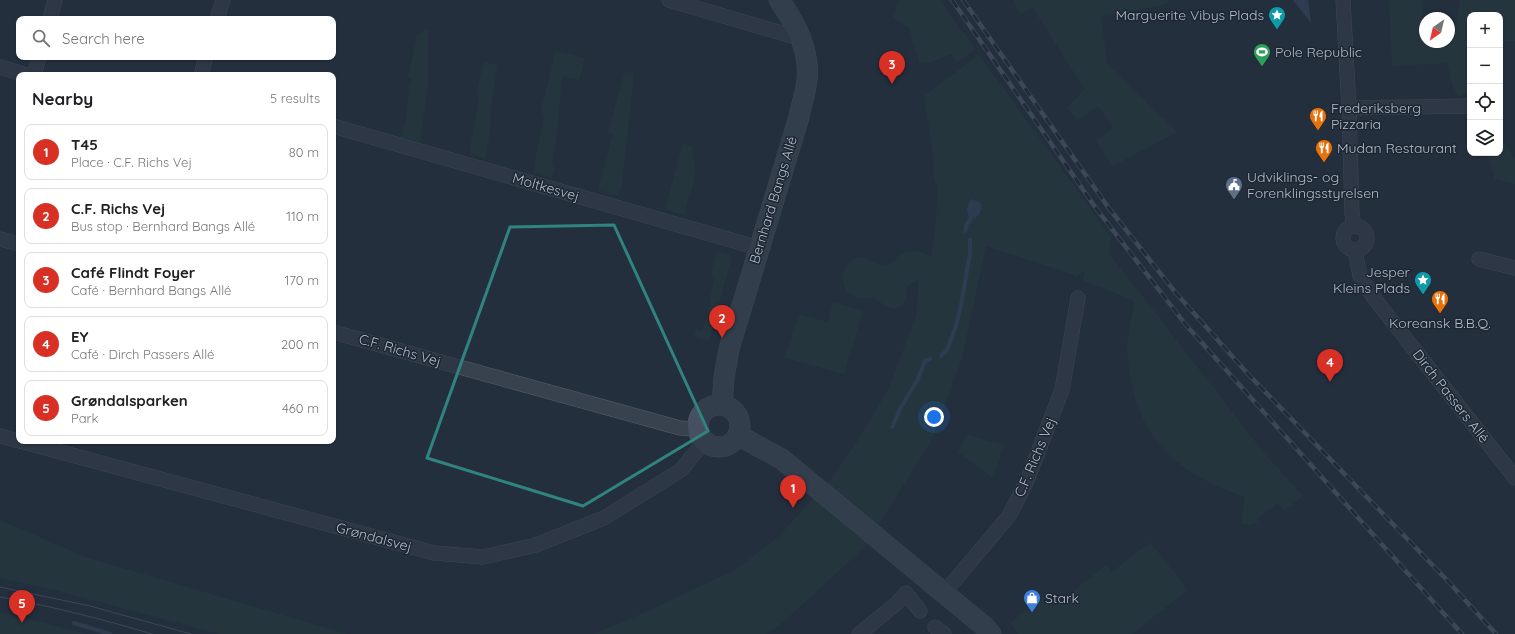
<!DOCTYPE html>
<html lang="en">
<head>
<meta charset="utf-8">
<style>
  body { margin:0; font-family:Quicksand,sans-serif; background:#f6f6f6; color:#202124 }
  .controls { position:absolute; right:12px; top:12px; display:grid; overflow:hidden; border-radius:8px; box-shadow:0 1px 3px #0004 }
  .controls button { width:36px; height:36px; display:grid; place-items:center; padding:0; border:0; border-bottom:1px solid #e0e0e0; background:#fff; color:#202124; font:20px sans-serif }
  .compass { position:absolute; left:1419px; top:12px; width:36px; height:36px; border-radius:50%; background:#fff; box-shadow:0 1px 3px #0004; rotate:214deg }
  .you { position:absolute; left:934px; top:417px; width:14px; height:14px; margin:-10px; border:3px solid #fff; border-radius:50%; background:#1a73e8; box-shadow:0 0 0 6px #1a73e833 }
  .badge { display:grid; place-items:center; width:26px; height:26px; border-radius:50%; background:#d93025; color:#fff; font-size:13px; font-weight:700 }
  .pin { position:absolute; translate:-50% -33px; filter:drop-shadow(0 1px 2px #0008) }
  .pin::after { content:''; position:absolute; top:21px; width:14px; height:12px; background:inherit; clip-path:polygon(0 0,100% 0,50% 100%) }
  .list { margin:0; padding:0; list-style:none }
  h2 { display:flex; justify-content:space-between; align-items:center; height:52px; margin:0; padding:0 16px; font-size:17px }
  h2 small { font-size:13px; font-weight:400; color:#757577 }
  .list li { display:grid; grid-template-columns:26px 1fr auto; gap:12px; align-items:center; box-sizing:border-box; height:56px; margin:0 8px 8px; padding:0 8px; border:1px solid #e0e0e0; border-radius:8px }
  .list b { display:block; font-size:15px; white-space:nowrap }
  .list p { margin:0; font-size:13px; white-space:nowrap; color:#757577 }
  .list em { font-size:13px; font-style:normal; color:#757577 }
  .icon { flex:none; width:22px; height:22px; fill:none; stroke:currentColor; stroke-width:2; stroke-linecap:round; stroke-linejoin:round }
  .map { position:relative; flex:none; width:1515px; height:634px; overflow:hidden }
  .search { position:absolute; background:#fff; box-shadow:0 1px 3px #0004; left:16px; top:16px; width:320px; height:44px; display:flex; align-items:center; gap:10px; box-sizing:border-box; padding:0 14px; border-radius:8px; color:#757577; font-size:15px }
  .panel { position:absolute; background:#fff; box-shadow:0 1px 3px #0004; left:16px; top:72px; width:320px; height:372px; border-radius:8px }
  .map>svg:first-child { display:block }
</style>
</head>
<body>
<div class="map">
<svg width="1515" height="634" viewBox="0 0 1515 634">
  <rect width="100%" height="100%" fill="#242f3e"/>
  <g fill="#263c3f">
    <path d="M 899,0 L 940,0 L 975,49 L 957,63 L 952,54 L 928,63 L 920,64 L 909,28 L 893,17 Z"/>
    <path d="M 1014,0 L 1168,0 L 1167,4 L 1101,17 L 1107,64 L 1177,132 L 1113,166 L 1096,141 L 1113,128 L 1098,106 L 1078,120 L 1067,108 L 1085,89 L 1032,7 L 1020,15 Z"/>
    <path d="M 1389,0 L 1424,0 L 1422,19 L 1425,20 L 1425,42 L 1449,42 L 1449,23 L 1456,23 L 1460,0 L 1515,0 L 1515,41 L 1500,41 L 1500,15 L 1470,15 L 1470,92 L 1459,96 L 1453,87 L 1447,63 L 1392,66 Z"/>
    <path d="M 428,29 L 428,84 L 420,142 L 401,137 L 406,118 L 409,88 L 412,79 L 408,77 L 417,35 Z"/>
    <path d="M 556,51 L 585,58 L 579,80 L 562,76 L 556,142 L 552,162 L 555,170 L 552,178 L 533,172 L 544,117 L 541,110 Z"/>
    <path d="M 979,55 L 1111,237 L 1108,252 L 1264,453 L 1303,496 L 1284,511 L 1278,503 L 1259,517 L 1258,521 L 1252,525 L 1241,523 L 1245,497 C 1184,476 1143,446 1131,379 C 1129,368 1127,357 1127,346 C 1128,331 1132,316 1135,301 L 1083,280 L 1084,271 L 1076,277 L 1072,274 L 986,246 L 962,358 L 932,439 L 865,547 L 781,624 L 767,634 L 594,634 L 650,610 L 737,569 L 778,537 L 831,479 L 857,442 L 889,388 L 916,316 L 919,279 L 907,286 C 906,291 907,295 905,299 C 898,318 882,304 874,297 C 868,297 861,299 855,297 C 839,291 839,268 853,260 C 868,252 875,268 887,265 C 899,261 895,252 913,251 L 916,252 L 917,251 L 931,256 L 935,231 L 938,186 L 934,180 L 933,153 L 924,96 Z"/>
    <path d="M 484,62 L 497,65 L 491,110 L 490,133 L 485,159 L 469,154 L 479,99 L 476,93 Z"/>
    <path d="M 625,71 L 634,74 L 622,184 L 618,196 L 598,190 L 613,134 L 608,132 Z"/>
    <path d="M 1500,135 L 1515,160 L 1515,184 L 1495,179 L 1487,153 L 1500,153 Z"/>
    <path d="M 683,143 L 691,146 L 693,148 C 691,156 695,163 695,170 C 694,186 688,200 684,215 L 665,209 Z"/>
    <path d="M 717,252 L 732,256 L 709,341 L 694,337 L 696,330 L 702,331 L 711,299 L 710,297 L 715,277 L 711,273 Z"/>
    <path d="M 833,302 L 863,311 L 844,374 L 785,358 L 799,314 L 828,322 Z"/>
    <path d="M 967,435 L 1004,445 L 993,478 L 958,452 Z"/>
    <path d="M 0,520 L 85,557 L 347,634 L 219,634 L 55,590 L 0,578 Z"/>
    <path d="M 1150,542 L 1188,590 L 1132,634 L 1019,634 L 1010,623 L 1048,593 L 1057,604 L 1106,565 L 1112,572 Z"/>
    <path d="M 0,612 L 87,634 L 0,634 Z"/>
  </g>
  <g fill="#394c67">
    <path d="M 1293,0 L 1308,0 L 1311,23 Z"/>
    <path d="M 971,199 L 979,202 L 982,206 C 981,212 978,217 973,219 C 964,214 967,206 971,199 Z"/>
  </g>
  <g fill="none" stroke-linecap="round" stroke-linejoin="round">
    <g stroke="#394c67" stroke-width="4">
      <path d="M 965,231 L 967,224 L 971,218"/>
      <path d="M 941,356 L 947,350 L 956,326 L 961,305 L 970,253 L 970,240"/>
      <path d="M 892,427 L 901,407 L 917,381 L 925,361 L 930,359"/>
      <path d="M 74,623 L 110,634"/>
    </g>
    <defs>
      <g id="street">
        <path d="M 669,0 L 802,39"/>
        <path d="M 1343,0 L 1349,108 L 1352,214 L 1354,226"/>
        <path d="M 50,19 L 55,0"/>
        <path d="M 217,19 L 223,0"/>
        <path d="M 0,67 L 26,75"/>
        <path d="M 34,75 L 39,57"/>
        <path d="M 201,75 L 206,57"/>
        <path d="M 1349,108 L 1470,106"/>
        <path d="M 333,126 L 759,248"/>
        <circle cx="1355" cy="238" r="12"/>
        <path d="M 0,239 L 19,244"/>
        <path d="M 1355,251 L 1360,276 L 1374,298 L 1515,478"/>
        <path d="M 1479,259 L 1515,268"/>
        <path d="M 333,332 L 680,428 L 699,429"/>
        <path d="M 0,436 L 19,441"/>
        <path d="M 20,441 L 434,553 L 483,557 L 536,545 L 604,518 L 681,470 L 705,441"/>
        <path d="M 944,593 L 1009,516 L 1026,483 L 1062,390 L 1078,298"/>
        <path d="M 935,627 L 944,634"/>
        <path d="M 859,634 L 896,604 L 906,593 L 920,611"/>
      </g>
      <g id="secondary">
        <path d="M 722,405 L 724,378 L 729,349 L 799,117 C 801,105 806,92 807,80 C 810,50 796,24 779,0"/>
        <circle cx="719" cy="426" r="21"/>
        <path d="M 738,435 L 783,460 L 985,627 L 991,634"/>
      </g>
    </defs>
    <use href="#street" stroke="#565f6c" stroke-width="15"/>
    <use href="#secondary" stroke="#565f6c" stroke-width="21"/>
    <use href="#street" stroke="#38414e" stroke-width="14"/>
    <use href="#secondary" stroke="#465061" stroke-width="20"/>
    <g stroke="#5a6575" stroke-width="1">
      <path d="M 0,587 L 90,606 L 191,634"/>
      <path d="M 0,597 C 51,606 102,619 152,634"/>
    </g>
    <defs>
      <g id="rail">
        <path d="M 952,0 L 1095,207 L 1186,325 L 1462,634"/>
        <path d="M 963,0 L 1108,207 L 1175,292 L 1248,374 L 1445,578 L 1496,634"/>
      </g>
    </defs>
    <use href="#rail" stroke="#5a6575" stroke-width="4.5"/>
    <use href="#rail" stroke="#1d2633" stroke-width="3" stroke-dasharray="9" stroke-linecap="butt"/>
  </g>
  <path d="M0 0H1515V634H0ZM 614,225 L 708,431 L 583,506 L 427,458 L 510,227 Z" fill="#242f3e" fill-opacity=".55" fill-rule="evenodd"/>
  <path fill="none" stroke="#308480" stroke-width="3" stroke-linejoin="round" d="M 614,225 L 708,431 L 583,506 L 427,458 L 510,227 Z"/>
  <defs>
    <symbol id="sight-pin" viewBox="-11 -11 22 30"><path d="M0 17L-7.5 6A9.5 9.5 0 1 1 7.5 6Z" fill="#0f9aa8" stroke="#1d2633"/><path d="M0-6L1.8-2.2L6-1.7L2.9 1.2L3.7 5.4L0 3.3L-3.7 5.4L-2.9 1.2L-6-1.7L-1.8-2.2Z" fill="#fff"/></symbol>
    <symbol id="stadium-pin" viewBox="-11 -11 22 30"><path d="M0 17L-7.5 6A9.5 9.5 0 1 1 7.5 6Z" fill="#2e9e5b" stroke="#1d2633"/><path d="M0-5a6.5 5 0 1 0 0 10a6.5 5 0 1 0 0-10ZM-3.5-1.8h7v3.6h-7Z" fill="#fff"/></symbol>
    <symbol id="restaurant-pin" viewBox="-11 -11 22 30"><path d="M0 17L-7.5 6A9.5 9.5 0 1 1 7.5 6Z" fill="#e8710a" stroke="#1d2633"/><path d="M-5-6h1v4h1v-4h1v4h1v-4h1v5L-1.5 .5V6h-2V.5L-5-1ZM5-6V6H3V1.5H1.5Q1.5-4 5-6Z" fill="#fff"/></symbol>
    <symbol id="civic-pin" viewBox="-11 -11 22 30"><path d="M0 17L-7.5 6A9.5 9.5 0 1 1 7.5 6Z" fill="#5c6f8a" stroke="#1d2633"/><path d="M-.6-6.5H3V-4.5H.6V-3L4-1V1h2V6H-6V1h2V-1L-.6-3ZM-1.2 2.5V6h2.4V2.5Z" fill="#fff"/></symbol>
    <symbol id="shop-pin" viewBox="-11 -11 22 30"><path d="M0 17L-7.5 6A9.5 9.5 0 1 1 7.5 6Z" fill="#3f7fe0" stroke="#1d2633"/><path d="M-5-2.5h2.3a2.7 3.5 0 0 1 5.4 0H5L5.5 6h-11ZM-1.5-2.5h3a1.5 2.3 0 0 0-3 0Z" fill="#fff"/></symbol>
  </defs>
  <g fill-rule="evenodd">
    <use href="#sight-pin" x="1267" y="5" width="20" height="27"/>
    <use href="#stadium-pin" x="1252" y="42" width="20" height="27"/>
    <use href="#restaurant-pin" x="1308" y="106" width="20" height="27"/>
    <use href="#restaurant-pin" x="1314" y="138" width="20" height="27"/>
    <use href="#civic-pin" x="1224" y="175" width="20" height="27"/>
    <use href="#sight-pin" x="1413" y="270" width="20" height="27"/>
    <use href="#restaurant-pin" x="1430" y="289" width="20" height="27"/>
    <use href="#shop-pin" x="1022" y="588" width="20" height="27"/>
  </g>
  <g text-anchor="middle" stroke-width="3" stroke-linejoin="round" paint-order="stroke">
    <g font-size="14" fill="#b4bcc9" stroke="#1d2633" text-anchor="start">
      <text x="1264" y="20" text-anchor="end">Marguerite Vibys Plads</text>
      <text x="1275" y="57">Pole Republic</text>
      <text x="1331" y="113">Frederiksberg<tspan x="1331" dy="16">Pizzaria</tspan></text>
      <text x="1337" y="153">Mudan Restaurant</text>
      <text x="1247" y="182">Udviklings- og<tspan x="1247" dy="16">Forenklingsstyrelsen</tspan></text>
      <text x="1410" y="277" text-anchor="end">Jesper<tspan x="1410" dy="16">Kleins Plads</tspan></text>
      <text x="1440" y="328" text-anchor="middle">Koreansk B.B.Q.</text>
      <text x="1045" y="603">Stark</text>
    </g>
    <g font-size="14" fill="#b4bcc9" stroke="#1d2633">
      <text transform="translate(546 187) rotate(16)" y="5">Moltkesvej</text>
      <text transform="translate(773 200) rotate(-73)" y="5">Bernhard Bangs Allé</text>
      <text transform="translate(400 350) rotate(16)" y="5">C.F. Richs Vej</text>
      <text transform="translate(1451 396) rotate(52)" y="5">Dirch Passers Allé</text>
      <text transform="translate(1035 457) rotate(-67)" y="5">C.F. Richs Vej</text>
      <text transform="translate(374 537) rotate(15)" y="5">Grøndalsvej</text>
    </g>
  </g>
</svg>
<div class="controls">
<button>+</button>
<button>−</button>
<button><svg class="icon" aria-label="locate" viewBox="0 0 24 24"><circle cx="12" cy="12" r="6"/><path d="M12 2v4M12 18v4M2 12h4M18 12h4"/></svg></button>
<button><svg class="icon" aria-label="layers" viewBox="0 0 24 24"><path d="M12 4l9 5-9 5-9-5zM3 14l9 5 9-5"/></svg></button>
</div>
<svg class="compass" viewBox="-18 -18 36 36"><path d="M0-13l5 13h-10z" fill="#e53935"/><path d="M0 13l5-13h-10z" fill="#757577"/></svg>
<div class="you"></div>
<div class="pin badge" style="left:793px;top:508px">1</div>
<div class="pin badge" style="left:722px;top:338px">2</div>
<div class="pin badge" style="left:892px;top:84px">3</div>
<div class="pin badge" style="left:1330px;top:382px">4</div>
<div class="pin badge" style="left:22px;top:623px">5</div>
<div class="search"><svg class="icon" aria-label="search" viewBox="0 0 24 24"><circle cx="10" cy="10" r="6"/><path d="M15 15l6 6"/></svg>Search here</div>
<section class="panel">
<h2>Nearby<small>5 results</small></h2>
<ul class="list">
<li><span class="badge">1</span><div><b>T45</b><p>Place · C.F. Richs Vej</p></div><em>80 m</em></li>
<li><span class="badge">2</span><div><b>C.F. Richs Vej</b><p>Bus stop · Bernhard Bangs Allé</p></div><em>110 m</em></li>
<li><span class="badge">3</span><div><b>Café Flindt Foyer</b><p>Café · Bernhard Bangs Allé</p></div><em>170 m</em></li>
<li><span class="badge">4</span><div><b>EY</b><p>Café · Dirch Passers Allé</p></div><em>200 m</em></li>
<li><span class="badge">5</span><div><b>Grøndalsparken</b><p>Park</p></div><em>460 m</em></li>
</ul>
</section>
</div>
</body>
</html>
